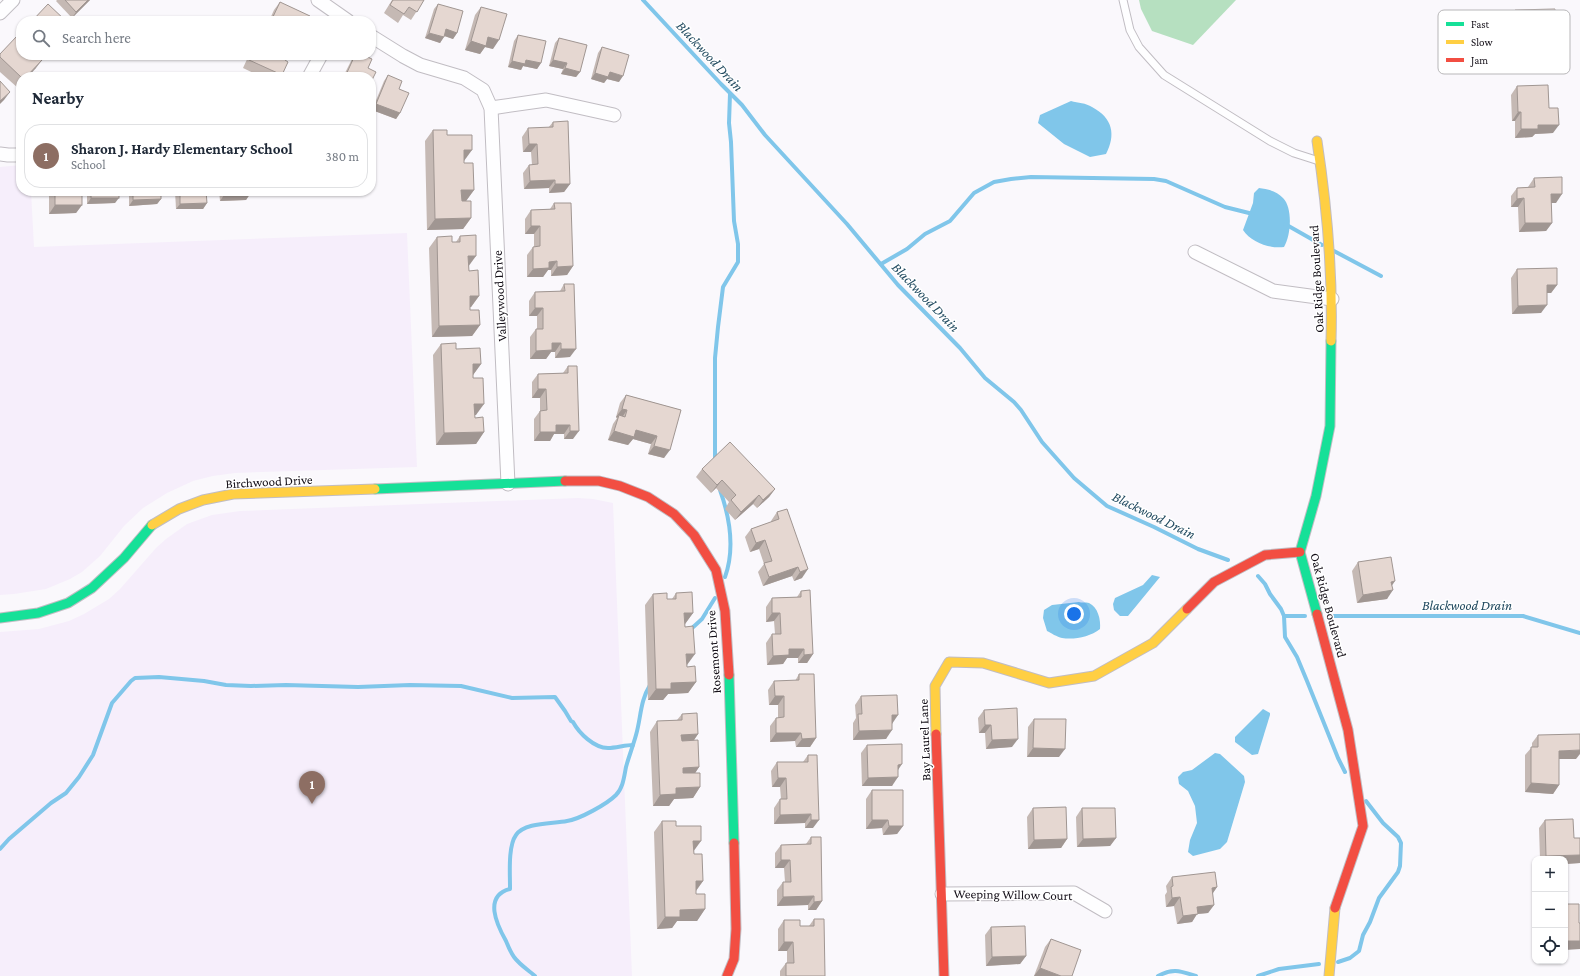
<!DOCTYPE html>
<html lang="en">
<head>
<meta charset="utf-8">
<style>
  body { margin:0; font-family:"Crimson Pro",serif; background:#f6f6f7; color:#1f2937 }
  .controls { position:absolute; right:12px; bottom:12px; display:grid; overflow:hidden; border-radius:8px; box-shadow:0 1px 3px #0004 }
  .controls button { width:36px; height:36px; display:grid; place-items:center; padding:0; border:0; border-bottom:1px solid #e0e1e3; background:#fff; color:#1f2937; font:20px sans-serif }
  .you { position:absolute; left:1074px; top:614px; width:14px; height:14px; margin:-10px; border:3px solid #fff; border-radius:50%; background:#1a73e8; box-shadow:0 0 0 6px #1a73e833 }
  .badge { display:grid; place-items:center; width:26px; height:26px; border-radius:50%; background:#646067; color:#fff; font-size:13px; font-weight:700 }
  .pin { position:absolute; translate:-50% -33px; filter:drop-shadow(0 1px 2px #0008) }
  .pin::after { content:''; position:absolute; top:21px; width:14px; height:12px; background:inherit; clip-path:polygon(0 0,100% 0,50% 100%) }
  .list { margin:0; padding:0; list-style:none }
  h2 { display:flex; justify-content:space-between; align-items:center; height:52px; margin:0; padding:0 16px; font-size:17px }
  h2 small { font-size:13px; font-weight:400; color:#747a83 }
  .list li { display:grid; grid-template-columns:26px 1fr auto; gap:12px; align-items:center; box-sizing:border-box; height:64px; margin:0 8px 8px; padding:0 8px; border:1px solid #e0e1e3; border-radius:16px }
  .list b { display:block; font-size:15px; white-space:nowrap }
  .list p { margin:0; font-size:13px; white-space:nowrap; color:#747a83 }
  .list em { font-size:13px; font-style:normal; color:#747a83 }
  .icon { flex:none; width:22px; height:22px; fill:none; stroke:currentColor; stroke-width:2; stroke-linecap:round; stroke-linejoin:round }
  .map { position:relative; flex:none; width:1580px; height:976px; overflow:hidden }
  .search { position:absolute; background:#fff; box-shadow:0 1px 3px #0004; left:16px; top:16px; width:360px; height:44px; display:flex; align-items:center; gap:10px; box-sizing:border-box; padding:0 14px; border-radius:16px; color:#747a83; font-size:15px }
  .panel { position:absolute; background:#fff; box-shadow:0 1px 3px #0004; left:16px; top:72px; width:360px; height:124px; border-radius:16px }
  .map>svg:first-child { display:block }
</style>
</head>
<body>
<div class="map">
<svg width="1580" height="976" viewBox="0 0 1580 976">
  <rect width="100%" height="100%" fill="#faf8fc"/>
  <g fill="#f6eefb">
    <path d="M 21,165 L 21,191 L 31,191 L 34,247 L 407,233 L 417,467 L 235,473 L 213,476 L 193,481 L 167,493 L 143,508 L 124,526 L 100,556 L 82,572 L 70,579 L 46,589 L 14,594 L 0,595 L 0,167 Z"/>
    <path d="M 578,498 L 593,499 L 613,503 L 632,976 L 0,976 L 0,632 L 39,629 L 69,621 L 84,614 L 109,599 L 120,589 L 156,548 L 166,539 L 187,524 L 212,515 L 240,511 Z"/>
  </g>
  <path fill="#b6e0c0" d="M 1139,0 L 1236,0 L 1193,45 L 1152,31 L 1141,9 Z"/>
  <g fill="#80c6ea">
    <path d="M 1071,101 C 1078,103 1086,103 1092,107 C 1113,118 1116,135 1106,154 L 1090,157 L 1064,144 L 1038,123 L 1040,115 Z"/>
    <path d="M 1259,188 C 1267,189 1277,191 1283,198 C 1293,208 1291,235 1284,247 C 1269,249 1251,242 1243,230 L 1253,203 L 1254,193 Z"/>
    <path d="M 1152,575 L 1160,577 L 1128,616 L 1120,616 L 1114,610 L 1113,604 L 1115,598 L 1143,585 Z"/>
    <path d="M 1079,602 C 1081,603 1086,602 1089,603 C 1098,607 1101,620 1100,629 C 1090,637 1074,640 1062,638 C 1057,637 1051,633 1047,631 L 1043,618 L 1044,610 L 1052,605 Z"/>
    <path d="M 1263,709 L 1270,713 L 1270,715 L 1258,754 L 1252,755 L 1235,742 L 1235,737 Z"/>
    <path d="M 1215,753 L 1220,754 L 1244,776 L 1245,782 L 1227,842 L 1220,849 L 1193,856 L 1188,852 L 1190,840 L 1197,823 L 1195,806 L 1188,791 L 1179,784 L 1178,777 L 1183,772 L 1192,770 Z"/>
  </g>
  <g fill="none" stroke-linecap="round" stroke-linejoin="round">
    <g stroke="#80c6ea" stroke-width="4">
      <path d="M 643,0 L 721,84 L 742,105 L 765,135 L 847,224 L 898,285 L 960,348 L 985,378 L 1014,402 L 1021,410 L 1042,442 L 1074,478 L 1107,506 L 1154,527 L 1198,549 L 1228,560"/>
      <path d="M 1285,224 L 1322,245"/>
      <path d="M 1334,251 L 1381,276"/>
      <path d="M 881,264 L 907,249 L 925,234 L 950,221 L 974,193 L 994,182 L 1011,179 L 1031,177 L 1154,179 L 1166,181 L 1225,207 L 1253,214"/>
      <path d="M 715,462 L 715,358 L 718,327 L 723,287 L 738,262 L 738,244 L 734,221 L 731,142 L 729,123 L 730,94"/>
      <path d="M 720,490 C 730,518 735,549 725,577"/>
      <path d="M 1258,576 L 1265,584 L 1270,594 L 1281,609 L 1284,616 L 1285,637 L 1297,657 L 1307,681 L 1338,758 L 1345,772"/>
      <path d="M 1284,616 L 1305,616"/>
      <path d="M 1328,616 L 1523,616 L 1580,633"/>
      <path d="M 690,630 L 702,619 L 715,598"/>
      <path d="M 0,849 L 9,839 L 51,803 L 66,793 L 79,777 L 93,755 L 112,703 L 131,681 L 135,678 L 159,677 L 204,681 L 226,685 L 251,686 L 286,685 L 358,687 L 410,685 L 461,686 L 512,698 L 555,697 L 565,711 L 571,721 L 573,722 C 579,733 594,748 608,748 C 616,748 625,745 633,745"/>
      <path d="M 1338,962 L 1350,958 L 1359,951 L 1363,935 L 1370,922 L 1379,898 L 1398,872 L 1400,866 L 1401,843 L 1398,837 L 1383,823 L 1366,801"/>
      <path d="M 535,976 C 528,970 519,964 514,957 C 511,953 508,946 506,941 C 497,925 483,896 510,889 L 510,886 C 510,873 508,846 516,835 C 525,822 553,824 567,821 C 580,819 607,804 616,795 C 623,788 624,777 626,767 C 629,756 633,746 636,735 C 641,718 640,701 650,685"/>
      <path d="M 1158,976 C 1173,968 1180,971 1196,976"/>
      <path d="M 1258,976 L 1279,969 L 1319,964"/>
    </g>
    <defs>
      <path id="lane" d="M 1123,0 L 1130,30 L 1139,47 L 1164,75 L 1270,141 L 1294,153 L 1319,161"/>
      <g id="street">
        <path d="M 318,0 L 348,21"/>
        <path d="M 0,13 L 13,0"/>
        <path d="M 371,36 L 403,56 L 420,65 L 464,78 L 483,90 L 491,108 L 508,484"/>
        <path d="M 309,77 L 321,55"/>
        <path d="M 491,108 L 546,100 L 614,115"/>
        <path d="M 0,154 L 8,155 L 21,155"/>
        <path d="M 1195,252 L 1273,291 L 1332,299"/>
        <path d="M 942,894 L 1074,893 L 1105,911"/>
      </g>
      <g id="fast">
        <path d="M 375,489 L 565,481"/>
        <path d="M 1317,614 L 1300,552 L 1316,496 L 1330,426 L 1331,341"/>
        <path d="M 0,618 L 38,613 L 68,603 L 92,588 L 124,558 L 152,525"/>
        <path d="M 729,675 L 734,843"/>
      </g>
      <g id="slow">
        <path d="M 1317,141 C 1327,207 1333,274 1331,341"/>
        <path d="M 152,525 L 179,509 L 203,500 L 233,494 L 375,489"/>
        <path d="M 936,734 L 935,686 L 949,662 L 983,663 L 1049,683 L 1094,676 L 1153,643 L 1187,609"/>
        <path d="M 1329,976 L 1335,908"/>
      </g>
      <g id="jam">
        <path d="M 565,481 L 599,481 L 620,486 L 648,497 L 674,514 L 694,535 L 716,570 L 725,611 L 729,675"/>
        <path d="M 1187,609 L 1214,582 L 1265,555 L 1300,552"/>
        <path d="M 1317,614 L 1348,730 L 1363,826 L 1335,908"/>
        <path d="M 936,734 L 944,976"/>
        <path d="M 727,976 L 734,959 L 736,929 L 734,843"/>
      </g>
    </defs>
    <use href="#lane" stroke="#c1bdc3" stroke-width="9"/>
    <use href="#street" stroke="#c1bdc3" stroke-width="15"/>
    <use href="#fast" stroke="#c1bdc3" stroke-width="11"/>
    <use href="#slow" stroke="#c1bdc3" stroke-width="11"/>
    <use href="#jam" stroke="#c1bdc3" stroke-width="11"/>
    <use href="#lane" stroke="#fefeff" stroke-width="7"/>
    <use href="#street" stroke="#fefeff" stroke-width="13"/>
    <use href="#fast" stroke="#16e098" stroke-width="9"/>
    <use href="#slow" stroke="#ffcf43" stroke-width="9"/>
    <use href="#jam" stroke="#f24e42" stroke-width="9"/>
  </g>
  <g fill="#c5b9b4">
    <path d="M 57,0 L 90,0 L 72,18 L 56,1 Z"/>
    <path d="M 392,0 L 424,0 L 411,20 L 403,15 L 398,23 L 384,13 Z"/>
    <path d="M 280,2 L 308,21 L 269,21 L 274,10 Z"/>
    <path d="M 438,4 L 457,33 L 453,39 L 444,36 L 440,43 L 425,38 L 434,9 Z"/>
    <path d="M 481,7 L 493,49 L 485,47 L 480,54 L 465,50 L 475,15 Z"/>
    <path d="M 1515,10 L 1555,26 L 1549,35 L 1542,35 L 1543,46 L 1537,54 L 1510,55 L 1509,18 Z"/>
    <path d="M 518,35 L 541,63 L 537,69 L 523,66 L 521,70 L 508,67 L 514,41 Z"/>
    <path d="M 559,38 L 580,72 L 576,77 L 561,74 L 563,69 L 549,66 L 555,43 Z"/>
    <path d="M 602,47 L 619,82 L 607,79 L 604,83 L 591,79 L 598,53 Z"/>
    <path d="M 0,54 L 36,68 L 21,77 L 21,85 L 18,88 L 0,72 Z"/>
    <path d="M 249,55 L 287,55 L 285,60 L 282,75 L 280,77 L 262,77 L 243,68 Z"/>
    <path d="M 354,55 L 363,55 L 371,77 L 343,77 Z"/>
    <path d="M 388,75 L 399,89 L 400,113 L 396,119 L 372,110 L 384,81 Z"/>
    <path d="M 1517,86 L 1549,108 L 1553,133 L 1535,134 L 1532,137 L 1515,138 L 1515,121 L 1512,121 L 1511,95 Z"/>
    <path d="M 553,122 L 570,184 L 564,192 L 549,193 L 549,188 L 524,189 L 523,173 L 529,165 L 532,165 L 531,152 L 523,152 L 522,137 L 528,128 L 548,128 Z"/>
    <path d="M 433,130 L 447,135 L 464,160 L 464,163 L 474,190 L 466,201 L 471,218 L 463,229 L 427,230 L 425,141 Z"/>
    <path d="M 1534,178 L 1556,203 L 1551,203 L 1552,223 L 1546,231 L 1519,232 L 1518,207 L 1511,207 L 1511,196 L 1517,188 L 1528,187 Z"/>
    <path d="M 49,191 L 82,191 L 82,205 L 76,213 L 49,214 Z"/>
    <path d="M 87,191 L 119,191 L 115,203 L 87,204 Z"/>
    <path d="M 129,191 L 161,191 L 161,199 L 157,204 L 129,206 Z"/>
    <path d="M 175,191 L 206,191 L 207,203 L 203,209 L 176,209 Z"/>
    <path d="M 219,191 L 250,191 L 250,194 L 246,200 L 220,201 Z"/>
    <path d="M 270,191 L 298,191 L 298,192 L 271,196 Z"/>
    <path d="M 554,203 L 573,266 L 567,275 L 551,276 L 551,270 L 548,270 L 543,277 L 527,277 L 527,255 L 533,247 L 534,247 L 534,234 L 525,234 L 525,219 L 531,210 L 550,209 Z"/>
    <path d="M 460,236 L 469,267 L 469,271 L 479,296 L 471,307 L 470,307 L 470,310 L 480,325 L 472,336 L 432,337 L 429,248 L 437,237 L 452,242 L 456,242 Z"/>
    <path d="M 1517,269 L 1557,285 L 1551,293 L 1547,293 L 1541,313 L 1512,314 L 1511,278 Z"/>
    <path d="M 564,284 L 570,357 L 555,358 L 555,352 L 551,352 L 546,359 L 530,359 L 530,337 L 536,329 L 537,329 L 537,316 L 529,316 L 529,301 L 535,292 L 560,291 Z"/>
    <path d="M 441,344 L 456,349 L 481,364 L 473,375 L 476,415 L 475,415 L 475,418 L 484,432 L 476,444 L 436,445 L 433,355 Z"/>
    <path d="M 568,366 L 573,439 L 564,439 L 564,434 L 554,434 L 550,441 L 534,441 L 534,419 L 540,411 L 540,398 L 532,398 L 532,382 L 538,374 L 563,373 Z"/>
    <path d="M 626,395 L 681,410 L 664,458 L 648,454 L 651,444 L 633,439 L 628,445 L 608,440 L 613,424 L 617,418 L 616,417 L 620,403 Z"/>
    <path d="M 702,469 L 775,489 L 769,497 L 757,508 L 753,504 L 735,520 L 725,509 L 729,502 L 716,488 L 711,493 L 696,477 Z"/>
    <path d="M 787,509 L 802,578 L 794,581 L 792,576 L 763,586 L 758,572 L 764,564 L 759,549 L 750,552 L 745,537 L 751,529 L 771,522 L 771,521 L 777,512 Z"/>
    <path d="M 1358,562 L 1392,586 L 1387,599 L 1357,603 L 1352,571 Z"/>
    <path d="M 801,591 L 813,654 L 807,663 L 798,663 L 798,658 L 787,658 L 783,664 L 767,665 L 766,643 L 772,634 L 775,634 L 774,621 L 766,622 L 766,607 L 772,598 L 797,597 Z"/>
    <path d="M 676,593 L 693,613 L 685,624 L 687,667 L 696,682 L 688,693 L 668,694 L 663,700 L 648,700 L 645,605 L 653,594 L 667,599 L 672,599 Z"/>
    <path d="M 799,674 L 816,738 L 810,747 L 796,747 L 795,741 L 770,742 L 770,726 L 776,718 L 778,718 L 778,705 L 769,705 L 768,690 L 774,681 L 795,681 Z"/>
    <path d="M 861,696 L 892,723 L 886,739 L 853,740 L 853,723 L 856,718 L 855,705 Z"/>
    <path d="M 984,710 L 1012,747 L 986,749 L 985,733 L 979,733 L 978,718 Z"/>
    <path d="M 682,714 L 698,734 L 694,740 L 699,767 L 695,773 L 700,787 L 693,798 L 674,799 L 669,806 L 653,806 L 650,732 L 657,721 L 677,720 Z"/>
    <path d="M 1034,719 L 1059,757 L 1027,757 L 1028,727 Z"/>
    <path d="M 1538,735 L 1576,759 L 1559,759 L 1559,785 L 1553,794 L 1525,792 L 1525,755 L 1532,747 L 1532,743 Z"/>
    <path d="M 867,745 L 898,769 L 892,786 L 862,786 L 861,753 Z"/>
    <path d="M 808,755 L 813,828 L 805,828 L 805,823 L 774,824 L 774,808 L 780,799 L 781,799 L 780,787 L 772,787 L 771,771 L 777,762 L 803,762 Z"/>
    <path d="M 872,790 L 903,826 L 897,834 L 883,835 L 882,828 L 866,829 L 866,799 Z"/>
    <path d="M 1033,808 L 1067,839 L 1061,848 L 1028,849 L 1027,817 Z"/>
    <path d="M 1082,808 L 1116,838 L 1110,846 L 1077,847 L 1076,817 Z"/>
    <path d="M 1545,820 L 1574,838 L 1580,863 L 1565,864 L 1565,859 L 1540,859 L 1539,828 Z"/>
    <path d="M 662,821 L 676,826 L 694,851 L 694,854 L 703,881 L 696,891 L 696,894 L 705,909 L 697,921 L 677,921 L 672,928 L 657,929 L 654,832 Z"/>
    <path d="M 811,837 L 822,901 L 816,910 L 808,910 L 808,905 L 777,906 L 777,890 L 783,882 L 785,882 L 784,868 L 775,868 L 775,853 L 781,845 L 806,844 Z"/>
    <path d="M 1172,877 L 1217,887 L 1212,894 L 1214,905 L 1208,913 L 1197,914 L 1192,922 L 1177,924 L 1174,906 L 1166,907 L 1165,895 L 1167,892 L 1166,886 Z"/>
    <path d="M 814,919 L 825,976 L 780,976 L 780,971 L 786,963 L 787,963 L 787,951 L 778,951 L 778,929 L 784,920 L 800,926 L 809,926 Z"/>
    <path d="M 991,927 L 1026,956 L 1020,964 L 986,966 L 985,935 Z"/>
    <path d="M 1051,939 L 1072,976 L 1034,976 L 1045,947 Z"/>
  </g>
  <g fill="#a09692">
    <path d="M 88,0 L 90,0 L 72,18 L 76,12 Z"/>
    <path d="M 1542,26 L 1555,26 L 1549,35 L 1536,35 Z"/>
    <path d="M 446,29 L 457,33 L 453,39 L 442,35 Z"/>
    <path d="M 429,33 L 444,37 L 440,43 L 425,38 Z"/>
    <path d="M 488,37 L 499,40 L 493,49 L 485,47 L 480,54 L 465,50 L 471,41 Z"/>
    <path d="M 1543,46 L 1537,54 L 1510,55 L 1516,47 Z"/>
    <path d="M 42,60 L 36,68 L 28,77 L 26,77 Z"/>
    <path d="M 526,60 L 541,63 L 537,69 L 523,66 L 521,70 L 508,67 L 512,61 Z"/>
    <path d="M 553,60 L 567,63 L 563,69 L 549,66 Z"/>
    <path d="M 565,68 L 580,72 L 576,77 L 561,74 Z"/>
    <path d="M 610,72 L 623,76 L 619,82 L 607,79 L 604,83 L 591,79 L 595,73 Z"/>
    <path d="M 10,92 L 4,100 L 0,104 L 0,101 Z"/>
    <path d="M 376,104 L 400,113 L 396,119 L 372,110 Z"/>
    <path d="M 1518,112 L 1521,112 L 1515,121 L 1512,121 Z"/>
    <path d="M 1538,125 L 1559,125 L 1553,133 L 1535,134 L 1532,137 L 1515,138 L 1521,129 Z"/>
    <path d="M 529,144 L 537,144 L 531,152 L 523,152 Z"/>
    <path d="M 464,150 L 472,150 L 464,161 Z"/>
    <path d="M 555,180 L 549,188 L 524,189 L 530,181 Z"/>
    <path d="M 555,184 L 570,184 L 564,192 L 549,193 Z"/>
    <path d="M 461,190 L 474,190 L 466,201 L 453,202 Z"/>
    <path d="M 275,191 L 298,191 L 298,192 L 271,196 Z"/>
    <path d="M 250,194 L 246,200 L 220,201 L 224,195 Z"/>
    <path d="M 1551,194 L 1562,194 L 1556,203 L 1545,203 Z"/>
    <path d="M 91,198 L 119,198 L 115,203 L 87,204 Z"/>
    <path d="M 1524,198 L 1518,207 L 1511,207 L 1517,199 Z"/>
    <path d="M 161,199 L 157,204 L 129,206 L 133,200 Z"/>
    <path d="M 207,203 L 203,209 L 176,209 L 180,204 Z"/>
    <path d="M 55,205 L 82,205 L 76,213 L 49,214 Z"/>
    <path d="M 471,218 L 463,229 L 427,230 L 435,219 Z"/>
    <path d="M 1525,223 L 1552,223 L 1546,231 L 1519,232 Z"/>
    <path d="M 531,226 L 540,226 L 534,234 L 525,234 Z"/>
    <path d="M 468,256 L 476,256 L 468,267 Z"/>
    <path d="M 557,261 L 551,270 L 548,270 L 543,277 L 527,277 L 533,269 L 549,262 Z"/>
    <path d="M 573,266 L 567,275 L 551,276 L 557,267 Z"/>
    <path d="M 1547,285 L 1557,285 L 1551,293 L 1541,293 Z"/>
    <path d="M 470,296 L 479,296 L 471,307 L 462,308 Z"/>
    <path d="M 1547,305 L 1541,313 L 1512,314 L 1518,306 Z"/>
    <path d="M 535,308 L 543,308 L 537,316 L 529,316 Z"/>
    <path d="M 480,325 L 472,336 L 432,337 L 439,326 Z"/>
    <path d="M 552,343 L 561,343 L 555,352 L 551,352 L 546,359 L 530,359 L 536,351 Z"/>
    <path d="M 561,349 L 576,349 L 570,357 L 555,358 Z"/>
    <path d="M 473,364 L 481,364 L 473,375 Z"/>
    <path d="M 538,389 L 546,389 L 540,398 L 532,398 Z"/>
    <path d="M 474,404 L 484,404 L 476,415 L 466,415 Z"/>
    <path d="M 622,409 L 627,410 L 621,419 L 619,415 L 617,418 L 616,417 Z"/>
    <path d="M 556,425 L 570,425 L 564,434 L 554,434 L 550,441 L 534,441 L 540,432 Z"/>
    <path d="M 636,430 L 657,436 L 651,444 L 633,439 L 628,445 L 608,440 L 614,431 Z"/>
    <path d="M 570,431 L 579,431 L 573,439 L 564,439 Z"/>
    <path d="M 484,432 L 476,444 L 436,445 L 444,433 Z"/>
    <path d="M 654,446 L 670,450 L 664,458 L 648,454 Z"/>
    <path d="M 722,480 L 716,488 L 711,493 L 717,485 Z"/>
    <path d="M 775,489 L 769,497 L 757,508 L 763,500 Z"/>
    <path d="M 759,495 L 753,504 L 735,520 L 741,512 Z"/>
    <path d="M 765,540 L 759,549 L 750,552 L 756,543 Z"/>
    <path d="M 798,567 L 792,576 L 763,586 L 769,577 Z"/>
    <path d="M 808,569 L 802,578 L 794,581 L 800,572 Z"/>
    <path d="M 1395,581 L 1389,590 L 1391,582 Z"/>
    <path d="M 1393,590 L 1387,599 L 1357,603 L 1363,595 Z"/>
    <path d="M 684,613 L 693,613 L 685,624 Z"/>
    <path d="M 772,613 L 780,613 L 774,621 L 766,622 Z"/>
    <path d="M 789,649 L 804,649 L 798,658 L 787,658 L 783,664 L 767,665 L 773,656 Z"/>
    <path d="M 686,654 L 695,654 L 687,665 Z"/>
    <path d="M 813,654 L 807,663 L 798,663 L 804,655 Z"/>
    <path d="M 696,682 L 688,693 L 668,694 L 663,700 L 648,700 L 656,689 L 671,683 Z"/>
    <path d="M 775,696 L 784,696 L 778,705 L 769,705 Z"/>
    <path d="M 892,715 L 898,715 L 892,724 Z"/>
    <path d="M 985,725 L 991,725 L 985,733 L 979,733 Z"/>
    <path d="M 892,730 L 886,739 L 853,740 L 859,731 Z"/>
    <path d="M 776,733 L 801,733 L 795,741 L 770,742 Z"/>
    <path d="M 698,734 L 690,746 L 673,746 L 681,735 Z"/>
    <path d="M 816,738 L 810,747 L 796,747 L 802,739 Z"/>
    <path d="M 1018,739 L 1012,747 L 986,749 L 992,740 Z"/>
    <path d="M 1033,748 L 1065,749 L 1059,757 L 1027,757 Z"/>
    <path d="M 1580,750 L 1580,754 L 1576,759 L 1553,759 L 1559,751 Z"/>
    <path d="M 902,764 L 896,773 L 898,765 Z"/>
    <path d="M 699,767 L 692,778 L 675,779 L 683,768 Z"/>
    <path d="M 898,777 L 892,786 L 862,786 L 868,778 Z"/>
    <path d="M 778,778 L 786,778 L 780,787 L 772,787 Z"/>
    <path d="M 1531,783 L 1559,785 L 1553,794 L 1525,792 Z"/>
    <path d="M 700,787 L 693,798 L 674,799 L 669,806 L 653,806 L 660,795 L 676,788 Z"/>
    <path d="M 811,814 L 805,823 L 774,824 L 780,815 Z"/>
    <path d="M 811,820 L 819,820 L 813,828 L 805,828 Z"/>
    <path d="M 872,820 L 888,820 L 882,828 L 866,829 Z"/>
    <path d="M 889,826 L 903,826 L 897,834 L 883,835 Z"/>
    <path d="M 1116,838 L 1110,846 L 1077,847 L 1083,839 Z"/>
    <path d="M 1067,839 L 1061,848 L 1028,849 L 1034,840 Z"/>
    <path d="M 693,841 L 701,841 L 693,852 Z"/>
    <path d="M 1580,855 L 1580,863 L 1565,864 L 1565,859 L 1544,859 L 1546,856 Z"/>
    <path d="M 781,860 L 790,860 L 784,868 L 775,868 Z"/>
    <path d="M 696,881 L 703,881 L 695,892 Z"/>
    <path d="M 1217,887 L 1211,896 L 1212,888 Z"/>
    <path d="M 814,896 L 808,905 L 777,906 L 783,897 Z"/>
    <path d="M 1180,897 L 1174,906 L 1166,907 L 1172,898 Z"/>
    <path d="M 822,901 L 816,910 L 808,910 L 814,902 Z"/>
    <path d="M 1214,905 L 1208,913 L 1197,914 L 1192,922 L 1177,924 L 1183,916 L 1197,907 Z"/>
    <path d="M 705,909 L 697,921 L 677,921 L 672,928 L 657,929 L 665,917 L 680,910 Z"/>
    <path d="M 1565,941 L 1580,941 L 1580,949 L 1565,950 Z"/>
    <path d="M 784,942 L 793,942 L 787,951 L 778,951 Z"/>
    <path d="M 1026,956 L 1020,964 L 986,966 L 992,957 Z"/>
    <path d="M 1040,968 L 1061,976 L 1034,976 Z"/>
  </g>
  <g fill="#e5d7d1" stroke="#a09692">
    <path d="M 65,0 L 88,0 L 76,12 Z"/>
    <path d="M 393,0 L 424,0 L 417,12 L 409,7 L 404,14 L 390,5 Z"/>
    <path d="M 280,2 L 310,16 L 308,21 L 271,21 Z"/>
    <path d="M 48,4 L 66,21 L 32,21 Z"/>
    <path d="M 438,4 L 463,11 L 457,33 L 446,29 L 444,37 L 429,33 Z"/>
    <path d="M 481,7 L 507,14 L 499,40 L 488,37 L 486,46 L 471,41 Z"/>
    <path d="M 1555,9 L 1555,26 L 1542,26 L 1543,46 L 1516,47 L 1515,10 Z"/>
    <path d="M 518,35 L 546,41 L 541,63 L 526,60 L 525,64 L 512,61 Z"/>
    <path d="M 17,36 L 21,40 L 21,55 L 37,55 L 42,60 L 26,77 L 21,77 L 0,57 L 0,54 Z"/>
    <path d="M 559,38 L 587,45 L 580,72 L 565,68 L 567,63 L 553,60 Z"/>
    <path d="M 602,47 L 629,55 L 623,76 L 610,72 L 608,77 L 595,73 Z"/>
    <path d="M 251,55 L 287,55 L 285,60 L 288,62 L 282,75 L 249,60 Z"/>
    <path d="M 355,55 L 363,55 L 372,59 L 368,68 L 376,72 L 371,82 L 371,77 L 345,77 Z"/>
    <path d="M 235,73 L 235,77 L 209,77 L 209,74 Z"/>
    <path d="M 388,75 L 402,81 L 399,89 L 409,93 L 400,113 L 376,104 Z"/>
    <path d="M 0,81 L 10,92 L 0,101 Z"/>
    <path d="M 1548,85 L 1549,108 L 1558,108 L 1559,125 L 1538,125 L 1538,129 L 1521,129 L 1521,112 L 1518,112 L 1517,86 Z"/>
    <path d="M 568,121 L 570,184 L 555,184 L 555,180 L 530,181 L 529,165 L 538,164 L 537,144 L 529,144 L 528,128 L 553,127 L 553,122 Z"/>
    <path d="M 433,130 L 447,130 L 447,135 L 472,135 L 472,150 L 464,150 L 464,163 L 473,163 L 474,190 L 461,190 L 462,201 L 471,201 L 471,218 L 435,219 Z"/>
    <path d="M 1562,177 L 1562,194 L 1551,194 L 1552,223 L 1525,223 L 1524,198 L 1517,199 L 1517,188 L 1535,187 L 1534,178 Z"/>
    <rect x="55" y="191" width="27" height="14"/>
    <rect x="91" y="191" width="28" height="7"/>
    <path d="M 133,191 L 161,191 L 161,199 L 133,200 Z"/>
    <path d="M 180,191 L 206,191 L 207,203 L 180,204 Z"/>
    <path d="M 224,191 L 250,191 L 250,194 L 224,195 Z"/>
    <path d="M 554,203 L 571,203 L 573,266 L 557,267 L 557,261 L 549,262 L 549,268 L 533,269 L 533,247 L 540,246 L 540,226 L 531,226 L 531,210 L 555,209 Z"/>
    <path d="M 476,235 L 476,256 L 468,256 L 469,271 L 478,270 L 479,296 L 470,296 L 470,310 L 479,310 L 480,325 L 439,326 L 437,237 L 452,236 L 452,242 L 460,242 L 460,236 Z"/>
    <path d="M 1557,268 L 1557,285 L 1547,285 L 1547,305 L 1518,306 L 1517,269 Z"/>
    <path d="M 564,284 L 574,284 L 576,349 L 561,349 L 561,343 L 552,343 L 552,350 L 536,351 L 536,329 L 543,329 L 543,308 L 535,308 L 535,292 L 565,291 Z"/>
    <path d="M 456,343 L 456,349 L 480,348 L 481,364 L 473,364 L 473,378 L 483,378 L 484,404 L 474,404 L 475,418 L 483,417 L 484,432 L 444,433 L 441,344 Z"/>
    <path d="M 568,366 L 577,366 L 579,431 L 570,431 L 570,425 L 556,425 L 556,432 L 540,432 L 540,411 L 547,410 L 546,389 L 538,389 L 538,374 L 568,373 Z"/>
    <path d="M 626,395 L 681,410 L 670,450 L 654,446 L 657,436 L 636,430 L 634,437 L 614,431 L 619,415 L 625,417 L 627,410 L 622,409 Z"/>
    <path d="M 730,442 L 775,489 L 763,500 L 759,495 L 741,512 L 731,500 L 736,495 L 722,480 L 717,485 L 702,469 Z"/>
    <path d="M 787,509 L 808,569 L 800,572 L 798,567 L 769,577 L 764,563 L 772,561 L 765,540 L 756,543 L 751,529 L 779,519 L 777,512 Z"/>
    <path d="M 1391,557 L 1395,581 L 1391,582 L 1393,590 L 1363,595 L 1358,562 Z"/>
    <path d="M 810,590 L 813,654 L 804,655 L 804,649 L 789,649 L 789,655 L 773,656 L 772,634 L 781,634 L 780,613 L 772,613 L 772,598 L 801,597 L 801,591 Z"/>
    <path d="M 692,592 L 693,613 L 684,613 L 685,627 L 693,626 L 695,654 L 686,654 L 687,667 L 695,666 L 696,682 L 671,683 L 671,689 L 656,689 L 653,594 L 667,593 L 667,599 L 676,599 L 676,593 Z"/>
    <path d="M 799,674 L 814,674 L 816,738 L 802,739 L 801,733 L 776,733 L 776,718 L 784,717 L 784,696 L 775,696 L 774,681 L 799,680 Z"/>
    <path d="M 897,695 L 898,715 L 892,715 L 892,730 L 859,731 L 858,714 L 862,714 L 861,696 Z"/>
    <path d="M 1017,708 L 1018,739 L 992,740 L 991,725 L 985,725 L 984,710 Z"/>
    <path d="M 697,713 L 698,734 L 681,735 L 682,741 L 698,740 L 699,767 L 683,768 L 683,773 L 700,773 L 700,787 L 676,788 L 676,794 L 660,795 L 657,721 L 682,720 L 682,714 Z"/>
    <path d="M 1034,719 L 1066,719 L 1065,749 L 1033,748 Z"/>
    <path d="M 1580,734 L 1580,750 L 1559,751 L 1559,785 L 1531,783 L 1531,747 L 1538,747 L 1538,735 Z"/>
    <path d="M 902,744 L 902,764 L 898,765 L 898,777 L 868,778 L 867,745 Z"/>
    <path d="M 808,755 L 817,755 L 819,820 L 811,820 L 811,814 L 780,815 L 780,799 L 787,799 L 786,778 L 778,778 L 777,762 L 808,762 Z"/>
    <path d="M 872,790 L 903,790 L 903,826 L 889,826 L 888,820 L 872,820 Z"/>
    <path d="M 1066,807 L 1067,839 L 1034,840 L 1033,808 Z"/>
    <path d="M 1082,808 L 1115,808 L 1116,838 L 1083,839 Z"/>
    <path d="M 1573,819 L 1574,838 L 1580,838 L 1580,855 L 1546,856 L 1545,820 Z"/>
    <path d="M 662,821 L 676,821 L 676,826 L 701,826 L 701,841 L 693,841 L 694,854 L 702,854 L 703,881 L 696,881 L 696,894 L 705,894 L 705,909 L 680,910 L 680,917 L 665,917 Z"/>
    <path d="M 811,837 L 821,837 L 822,901 L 814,902 L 814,896 L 783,897 L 783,882 L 791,882 L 790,860 L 781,860 L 781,845 L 811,844 Z"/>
    <path d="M 1215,872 L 1217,887 L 1212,888 L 1214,905 L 1197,907 L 1198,914 L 1183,916 L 1180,897 L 1172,898 L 1171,887 L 1173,886 L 1172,877 Z"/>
    <path d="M 1565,904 L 1579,904 L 1579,923 L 1580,923 L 1580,941 L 1565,941 Z"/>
    <path d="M 814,919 L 824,919 L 825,976 L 786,976 L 786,963 L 794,963 L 793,942 L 784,942 L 784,920 L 800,920 L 800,926 L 814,926 Z"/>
    <path d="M 1025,926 L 1026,956 L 992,957 L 991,927 Z"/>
    <path d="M 1051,939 L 1081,950 L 1072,976 L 1061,976 L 1040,968 Z"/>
  </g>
  <g text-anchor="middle" stroke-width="3" stroke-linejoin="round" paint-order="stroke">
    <g font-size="13" fill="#130e17" stroke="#fff">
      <text transform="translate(1316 279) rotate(-93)" y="5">Oak Ridge Boulevard</text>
      <text transform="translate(499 296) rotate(-93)" y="5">Valleywood Drive</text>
      <text transform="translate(269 481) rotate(-3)" y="5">Birchwood Drive</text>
      <text transform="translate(1329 605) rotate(75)" y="5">Oak Ridge Boulevard</text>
      <text transform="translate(713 652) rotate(-94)" y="5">Rosemont Drive</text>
      <text transform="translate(924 740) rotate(-92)" y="5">Bay Laurel Lane</text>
      <text transform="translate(1013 894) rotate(1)" y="5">Weeping Willow Court</text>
    </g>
    <g font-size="14" font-style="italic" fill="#20495f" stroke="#fff">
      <text transform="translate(710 56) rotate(47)" y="5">Blackwood Drain</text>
      <text transform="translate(926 297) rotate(46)" y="5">Blackwood Drain</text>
      <text transform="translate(1154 515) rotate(26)" y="5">Blackwood Drain</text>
      <text x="1467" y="610">Blackwood Drain</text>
    </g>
  </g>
  <rect x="1438" y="10" width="132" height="64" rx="6" fill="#fff" stroke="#b8b7b9" stroke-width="1"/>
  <rect x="1446" y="22" width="18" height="4" fill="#16e098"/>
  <rect x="1446" y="40" width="18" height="4" fill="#ffcf43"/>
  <rect x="1446" y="58" width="18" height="4" fill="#f24e42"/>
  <g font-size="11" fill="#130e17">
    <text x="1471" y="28">Fast</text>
    <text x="1471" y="46">Slow</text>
    <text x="1471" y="64">Jam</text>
  </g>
</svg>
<div class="controls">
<button>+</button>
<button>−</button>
<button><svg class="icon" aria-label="locate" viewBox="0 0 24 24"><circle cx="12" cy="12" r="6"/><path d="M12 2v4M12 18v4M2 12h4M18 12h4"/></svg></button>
</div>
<div class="you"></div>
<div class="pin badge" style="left:312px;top:804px;background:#8d6e63">1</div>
<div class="search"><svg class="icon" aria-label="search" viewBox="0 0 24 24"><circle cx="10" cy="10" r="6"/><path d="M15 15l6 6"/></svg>Search here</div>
<section class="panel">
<h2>Nearby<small></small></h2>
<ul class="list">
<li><span class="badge" style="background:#8d6e63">1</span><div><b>Sharon J. Hardy Elementary School</b><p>School</p></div><em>380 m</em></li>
</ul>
</section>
</div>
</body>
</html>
